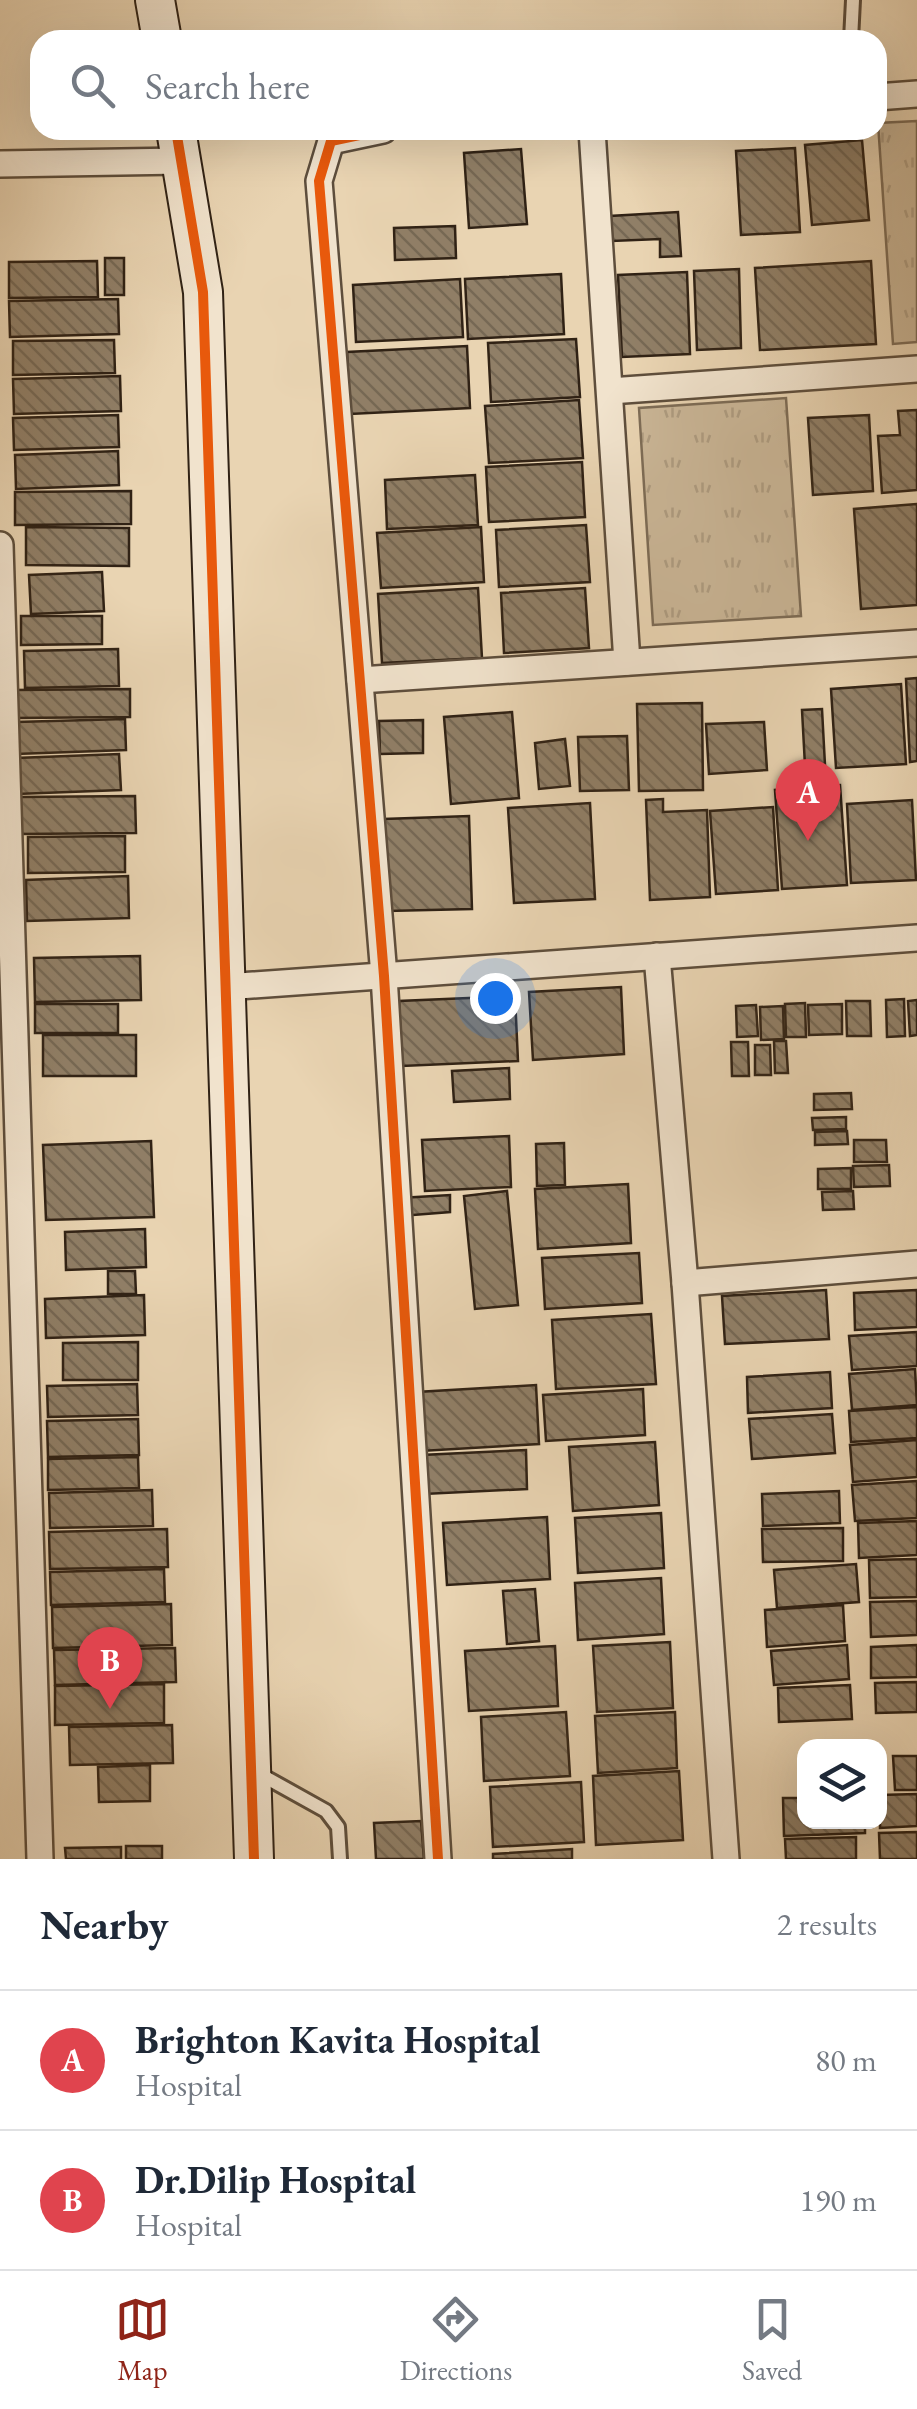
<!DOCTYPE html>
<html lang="en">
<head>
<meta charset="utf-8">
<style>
  body { margin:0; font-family:"EB Garamond",serif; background:#f2f2f3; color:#1f2937 }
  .controls { position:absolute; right:30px; bottom:30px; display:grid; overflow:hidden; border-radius:20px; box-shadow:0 10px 40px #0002 }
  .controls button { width:90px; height:90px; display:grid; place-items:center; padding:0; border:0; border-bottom:2px solid #e0e1e3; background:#fff; color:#1f2937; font:50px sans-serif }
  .you { position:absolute; left:495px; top:998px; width:35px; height:35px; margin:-25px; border:8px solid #fff; border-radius:50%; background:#1a73e8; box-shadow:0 0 0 15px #1a73e833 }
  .badge { display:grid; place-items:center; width:65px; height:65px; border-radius:50%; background:#8f2418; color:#fff; font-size:32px; font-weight:700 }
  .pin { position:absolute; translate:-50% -82px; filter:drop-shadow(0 2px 5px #0008) }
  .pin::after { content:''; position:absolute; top:52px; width:35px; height:30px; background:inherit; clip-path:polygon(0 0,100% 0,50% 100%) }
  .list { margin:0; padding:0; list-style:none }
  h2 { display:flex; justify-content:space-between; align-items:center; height:130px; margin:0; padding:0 40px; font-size:42px }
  h2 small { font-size:32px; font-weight:400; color:#747a83 }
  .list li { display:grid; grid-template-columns:65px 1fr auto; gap:30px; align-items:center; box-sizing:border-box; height:140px; padding:0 40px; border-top:2px solid #e0e1e3 }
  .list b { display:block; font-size:38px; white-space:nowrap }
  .list p { margin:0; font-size:32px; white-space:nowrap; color:#747a83 }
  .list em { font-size:32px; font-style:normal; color:#747a83 }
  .icon { flex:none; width:55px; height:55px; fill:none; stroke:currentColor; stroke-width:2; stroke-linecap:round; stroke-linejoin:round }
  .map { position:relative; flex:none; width:917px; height:1859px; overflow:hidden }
  .search { position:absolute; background:#fff; box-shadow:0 10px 40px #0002; left:30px; right:30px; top:30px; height:110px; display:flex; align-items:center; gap:25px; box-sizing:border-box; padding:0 35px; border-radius:30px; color:#747a83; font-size:38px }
  .sheet { height:410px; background:#fff }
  nav { display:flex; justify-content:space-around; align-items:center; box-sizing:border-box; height:140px; border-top:2px solid #e0e1e3; background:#fff; font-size:28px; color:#747a83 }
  nav a { display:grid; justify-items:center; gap:5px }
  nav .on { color:#8f2418 }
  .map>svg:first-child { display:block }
</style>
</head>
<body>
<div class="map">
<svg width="917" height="1859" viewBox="0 0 917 1859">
  <defs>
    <pattern id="grass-tufts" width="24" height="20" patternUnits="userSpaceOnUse" patternTransform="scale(2.5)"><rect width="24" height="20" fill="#cab697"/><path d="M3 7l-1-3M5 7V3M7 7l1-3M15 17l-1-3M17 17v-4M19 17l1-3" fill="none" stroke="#ae9c81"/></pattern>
    <pattern id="building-back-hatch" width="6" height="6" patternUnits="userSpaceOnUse" patternTransform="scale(2.5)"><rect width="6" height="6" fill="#907f67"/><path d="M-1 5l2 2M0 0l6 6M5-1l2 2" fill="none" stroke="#766854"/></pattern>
  </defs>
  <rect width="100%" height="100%" fill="#e9d4b2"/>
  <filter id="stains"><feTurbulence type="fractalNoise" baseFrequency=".002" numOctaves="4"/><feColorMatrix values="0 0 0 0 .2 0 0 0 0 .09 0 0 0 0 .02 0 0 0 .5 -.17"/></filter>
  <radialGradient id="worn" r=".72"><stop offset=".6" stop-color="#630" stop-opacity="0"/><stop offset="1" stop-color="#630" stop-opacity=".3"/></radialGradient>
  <g fill="url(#grass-tufts)" stroke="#7d6c56" stroke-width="2.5">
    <path d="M 917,121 L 917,342 L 893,344 L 878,123 Z"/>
    <path d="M 786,398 L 801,616 L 653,625 L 639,408 Z"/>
  </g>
  <g fill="url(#building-back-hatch)" stroke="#302215" stroke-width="2.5">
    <path d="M 862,140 L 869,220 L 812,225 L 805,145 Z"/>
    <path d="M 795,148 L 800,232 L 741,235 L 736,151 Z"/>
    <path d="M 521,149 L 527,224 L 469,228 L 464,153 Z"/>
    <path d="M 678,212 L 681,256 L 660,257 L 660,239 L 612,241 L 610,216 Z"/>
    <path d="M 455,226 L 456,258 L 395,260 L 394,228 Z"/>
    <rect x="105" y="258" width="19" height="37"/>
    <path d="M 97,261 L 98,297 L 9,298 L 9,262 Z"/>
    <path d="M 871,261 L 876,344 L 760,350 L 755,268 Z"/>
    <path d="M 739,269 L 741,348 L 697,350 L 694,271 Z"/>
    <path d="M 687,272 L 690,354 L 622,357 L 618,275 Z"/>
    <path d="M 561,274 L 564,334 L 468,339 L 465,279 Z"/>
    <path d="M 460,279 L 463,337 L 356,342 L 353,285 Z"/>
    <path d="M 118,299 L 119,334 L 10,337 L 9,301 Z"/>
    <path d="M 576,339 L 580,397 L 491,402 L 488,343 Z"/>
    <path d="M 114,340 L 115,373 L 13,375 L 13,341 Z"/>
    <path d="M 467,346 L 470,408 L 350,414 L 347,352 Z"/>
    <path d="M 120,376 L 121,411 L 14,414 L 13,379 Z"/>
    <path d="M 579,400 L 583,458 L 489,463 L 485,406 Z"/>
    <path d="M 917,410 L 917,490 L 882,493 L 878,436 L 900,435 L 898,411 Z"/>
    <path d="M 118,415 L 119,447 L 14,450 L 13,418 Z"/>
    <path d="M 869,415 L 873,491 L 813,495 L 808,418 Z"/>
    <path d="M 118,451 L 119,485 L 16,489 L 15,455 Z"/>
    <path d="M 582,462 L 585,517 L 489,522 L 486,467 Z"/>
    <path d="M 475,475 L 478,525 L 387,529 L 385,480 Z"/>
    <path d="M 131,491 L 131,524 L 15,525 L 15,492 Z"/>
    <path d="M 917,504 L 917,605 L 861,609 L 854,509 Z"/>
    <path d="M 586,525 L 590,582 L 499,587 L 496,530 Z"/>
    <path d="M 26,527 L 129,528 L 129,566 L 26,565 Z"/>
    <path d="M 481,527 L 484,582 L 381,588 L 377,533 Z"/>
    <path d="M 102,572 L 104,611 L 31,614 L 29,575 Z"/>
    <path d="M 478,588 L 482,658 L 382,663 L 378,594 Z"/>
    <path d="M 585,588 L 589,648 L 504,653 L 501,593 Z"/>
    <path d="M 21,616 L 102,616 L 102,644 L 21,645 Z"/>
    <path d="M 118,649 L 119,686 L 25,688 L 24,651 Z"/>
    <path d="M 917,678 L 917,761 L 910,762 L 906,679 Z"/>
    <path d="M 901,684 L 906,764 L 836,768 L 831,689 Z"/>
    <path d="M 130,689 L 130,717 L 15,718 L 14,690 Z"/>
    <path d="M 702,703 L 703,790 L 639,791 L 637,704 Z"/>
    <path d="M 822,709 L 825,765 L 805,766 L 802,710 Z"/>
    <path d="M 512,712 L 519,798 L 451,804 L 444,717 Z"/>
    <path d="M 125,719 L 126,750 L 16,754 L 16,722 Z"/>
    <path d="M 423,720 L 423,753 L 380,754 L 379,721 Z"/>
    <path d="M 764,722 L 767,770 L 709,774 L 706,724 Z"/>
    <path d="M 627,736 L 629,790 L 580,791 L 578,737 Z"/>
    <path d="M 565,739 L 570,786 L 539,789 L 535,743 Z"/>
    <path d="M 119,754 L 121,790 L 17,794 L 16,758 Z"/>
    <path d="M 840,785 L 847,885 L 782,889 L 775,790 Z"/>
    <path d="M 135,796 L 136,833 L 19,834 L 19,797 Z"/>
    <path d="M 663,799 L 663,812 L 707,810 L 710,897 L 650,900 L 646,800 Z"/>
    <path d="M 912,800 L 916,880 L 851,883 L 847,804 Z"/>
    <path d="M 590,803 L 595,899 L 514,903 L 508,808 Z"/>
    <path d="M 773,807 L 778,890 L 716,894 L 710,811 Z"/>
    <path d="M 469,816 L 472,909 L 387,911 L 384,819 Z"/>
    <path d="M 125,836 L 125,872 L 28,873 L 28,837 Z"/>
    <path d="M 128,876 L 129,918 L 27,921 L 26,880 Z"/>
    <path d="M 140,956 L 141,1000 L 35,1002 L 34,958 Z"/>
    <path d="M 621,987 L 624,1054 L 533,1060 L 529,992 Z"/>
    <path d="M 515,996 L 518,1061 L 402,1066 L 399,1001 Z"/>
    <path d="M 904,999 L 905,1036 L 887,1037 L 886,1000 Z"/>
    <path d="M 917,1000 L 917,1035 L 910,1036 L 908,1001 Z"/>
    <path d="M 846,1001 L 870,1001 L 871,1036 L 847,1036 Z"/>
    <path d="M 805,1003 L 806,1037 L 786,1037 L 785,1004 Z"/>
    <rect x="35" y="1004" width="83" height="29"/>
    <path d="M 842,1004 L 842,1034 L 809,1035 L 808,1005 Z"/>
    <path d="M 756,1005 L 758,1036 L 737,1037 L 736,1006 Z"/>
    <path d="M 783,1006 L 784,1039 L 761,1040 L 760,1007 Z"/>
    <rect x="43" y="1035" width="93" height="41"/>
    <path d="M 774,1041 L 786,1041 L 788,1073 L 775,1073 Z"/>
    <path d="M 731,1042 L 748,1042 L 749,1076 L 732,1076 Z"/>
    <path d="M 755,1045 L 770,1045 L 771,1075 L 755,1075 Z"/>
    <path d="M 509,1068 L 510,1099 L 454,1102 L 452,1071 Z"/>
    <path d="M 851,1093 L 852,1109 L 814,1110 L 814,1094 Z"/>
    <path d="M 846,1117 L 846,1129 L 813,1130 L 812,1118 Z"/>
    <path d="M 847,1131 L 848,1144 L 815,1145 L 815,1132 Z"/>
    <path d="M 509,1136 L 511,1187 L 425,1191 L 422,1140 Z"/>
    <path d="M 854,1140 L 886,1140 L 887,1162 L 854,1162 Z"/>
    <path d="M 151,1141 L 154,1217 L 46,1220 L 43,1145 Z"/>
    <path d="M 564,1143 L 565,1185 L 537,1186 L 536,1144 Z"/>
    <path d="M 889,1165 L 890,1186 L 854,1187 L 853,1166 Z"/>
    <path d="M 851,1168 L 851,1189 L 818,1189 L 818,1169 Z"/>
    <path d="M 628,1184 L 631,1243 L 538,1249 L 535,1189 Z"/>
    <path d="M 507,1191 L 518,1305 L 475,1309 L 464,1196 Z"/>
    <path d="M 853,1191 L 854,1209 L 823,1210 L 822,1192 Z"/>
    <path d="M 450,1195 L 450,1212 L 401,1216 L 400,1198 Z"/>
    <path d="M 145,1229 L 146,1267 L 66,1270 L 65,1232 Z"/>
    <path d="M 639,1253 L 642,1303 L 545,1309 L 542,1258 Z"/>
    <path d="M 108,1271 L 135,1271 L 136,1294 L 108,1294 Z"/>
    <path d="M 826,1290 L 829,1339 L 725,1344 L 722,1296 Z"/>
    <path d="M 917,1290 L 917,1327 L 855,1330 L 854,1293 Z"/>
    <path d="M 144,1295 L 145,1335 L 46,1338 L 45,1299 Z"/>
    <path d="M 651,1314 L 656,1384 L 556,1389 L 552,1320 Z"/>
    <path d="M 917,1332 L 917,1366 L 852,1370 L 849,1336 Z"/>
    <path d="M 138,1342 L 138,1380 L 63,1380 L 63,1343 Z"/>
    <path d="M 915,1369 L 917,1405 L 852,1410 L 849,1374 Z"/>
    <path d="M 830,1372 L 832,1408 L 748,1413 L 747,1377 Z"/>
    <path d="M 137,1384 L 138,1415 L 48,1417 L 47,1386 Z"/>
    <path d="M 536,1385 L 539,1444 L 421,1451 L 417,1392 Z"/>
    <path d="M 643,1389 L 645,1435 L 546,1441 L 543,1395 Z"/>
    <path d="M 917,1407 L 917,1438 L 851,1442 L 849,1411 Z"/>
    <path d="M 832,1414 L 835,1453 L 752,1459 L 749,1419 Z"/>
    <path d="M 138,1419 L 139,1455 L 48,1457 L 47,1421 Z"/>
    <path d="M 917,1440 L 917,1477 L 853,1482 L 850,1445 Z"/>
    <path d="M 655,1442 L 659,1505 L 573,1511 L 569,1447 Z"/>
    <path d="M 526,1450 L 527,1489 L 424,1494 L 422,1455 Z"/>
    <path d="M 138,1457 L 139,1488 L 48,1490 L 48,1459 Z"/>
    <path d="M 917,1481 L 917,1518 L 855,1521 L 852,1485 Z"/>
    <path d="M 152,1490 L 153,1526 L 50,1528 L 49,1493 Z"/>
    <path d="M 839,1491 L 840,1523 L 763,1526 L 762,1494 Z"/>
    <path d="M 661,1513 L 664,1568 L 578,1573 L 575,1518 Z"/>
    <path d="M 547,1517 L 550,1579 L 447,1585 L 443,1523 Z"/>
    <path d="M 917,1521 L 917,1555 L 859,1558 L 858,1523 Z"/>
    <path d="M 843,1528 L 843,1561 L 763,1562 L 762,1529 Z"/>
    <path d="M 167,1529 L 168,1567 L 50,1569 L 49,1532 Z"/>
    <path d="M 917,1559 L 917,1597 L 870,1598 L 869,1560 Z"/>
    <path d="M 856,1564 L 859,1602 L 777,1608 L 774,1570 Z"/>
    <path d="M 164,1569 L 165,1602 L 51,1605 L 50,1572 Z"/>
    <path d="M 661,1578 L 664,1634 L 578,1640 L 575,1583 Z"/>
    <path d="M 535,1589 L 539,1641 L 507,1644 L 503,1591 Z"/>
    <path d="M 917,1601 L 917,1635 L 871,1637 L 870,1602 Z"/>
    <path d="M 171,1604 L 172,1645 L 53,1648 L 52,1607 Z"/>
    <path d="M 843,1605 L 845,1641 L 767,1647 L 765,1610 Z"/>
    <path d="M 670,1642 L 673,1708 L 597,1712 L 593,1646 Z"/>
    <path d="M 847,1645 L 849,1679 L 774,1685 L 771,1651 Z"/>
    <path d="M 917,1645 L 917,1677 L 871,1678 L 871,1647 Z"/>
    <path d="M 555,1646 L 558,1706 L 469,1711 L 465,1651 Z"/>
    <path d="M 175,1648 L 176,1682 L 55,1685 L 54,1650 Z"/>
    <path d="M 917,1682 L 917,1712 L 876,1713 L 875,1683 Z"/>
    <path d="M 164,1684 L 164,1723 L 55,1725 L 55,1686 Z"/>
    <path d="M 850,1685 L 852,1719 L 779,1722 L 778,1688 Z"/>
    <path d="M 566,1712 L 570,1776 L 484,1781 L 481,1717 Z"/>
    <path d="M 675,1712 L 677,1768 L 598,1773 L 595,1716 Z"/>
    <path d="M 172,1725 L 173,1763 L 70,1765 L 69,1727 Z"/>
    <path d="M 893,1756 L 917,1756 L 917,1790 L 895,1790 Z"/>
    <path d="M 150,1765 L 150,1801 L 99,1802 L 98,1767 Z"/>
    <path d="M 679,1771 L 683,1840 L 596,1845 L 593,1776 Z"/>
    <path d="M 581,1782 L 584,1842 L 493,1847 L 490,1787 Z"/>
    <path d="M 917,1794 L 917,1826 L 880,1828 L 880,1795 Z"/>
    <path d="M 783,1798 L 804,1798 L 804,1822 L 865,1822 L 865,1833 L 784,1836 Z"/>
    <path d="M 421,1821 L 424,1859 L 376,1859 L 374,1823 Z"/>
    <path d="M 917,1832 L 917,1859 L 880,1859 L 879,1833 Z"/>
    <path d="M 856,1837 L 856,1859 L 786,1859 L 785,1839 Z"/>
    <rect x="126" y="1846" width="36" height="13"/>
    <path d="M 121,1847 L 121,1859 L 66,1859 L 65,1848 Z"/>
    <path d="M 572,1849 L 572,1859 L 493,1859 L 493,1854 Z"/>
  </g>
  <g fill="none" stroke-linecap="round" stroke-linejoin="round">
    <defs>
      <g id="lane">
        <path d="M 851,40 L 853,0"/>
        <path d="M 256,1772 L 326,1811 L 338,1827 L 340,1859"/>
      </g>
      <g id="street">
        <path d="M 877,97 L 917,94"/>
        <path d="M 383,130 L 331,141 L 319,181 L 384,976 L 438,1859"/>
        <path d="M 592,130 L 627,662"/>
        <path d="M 0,164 L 181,161"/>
        <path d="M 610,391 L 917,369"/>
        <path d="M 0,545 L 40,1859"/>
        <path d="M 360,680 L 917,643"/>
        <path d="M 657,956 L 685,1283 L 726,1859"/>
        <path d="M 225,987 L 917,938"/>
        <path d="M 685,1283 L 917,1264"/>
      </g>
      <g id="secondary">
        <path d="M 155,0 L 162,40"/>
        <path d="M 176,130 L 203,292 L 254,1859"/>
      </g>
    </defs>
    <use href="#lane" stroke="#5e4e3c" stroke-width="18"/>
    <use href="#street" stroke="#5e4e3c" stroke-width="30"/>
    <use href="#secondary" stroke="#302215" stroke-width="42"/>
    <use href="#lane" stroke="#f1e3cd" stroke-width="12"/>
    <use href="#street" stroke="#f1e3cd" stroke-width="25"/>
    <use href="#secondary" stroke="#f1e3cd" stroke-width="38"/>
    <defs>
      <g id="cycleway">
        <path d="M 176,130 L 203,292 L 254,1859"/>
        <path d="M 383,130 L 331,141 L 319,181 L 384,976 L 438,1859"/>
      </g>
    </defs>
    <use href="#cycleway" stroke="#f1e3cd" stroke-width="16"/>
    <use href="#cycleway" stroke="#e8590c" stroke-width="10"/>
  </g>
  <rect width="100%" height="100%" filter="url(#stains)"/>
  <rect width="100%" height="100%" fill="url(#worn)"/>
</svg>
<div class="controls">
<button><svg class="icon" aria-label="layers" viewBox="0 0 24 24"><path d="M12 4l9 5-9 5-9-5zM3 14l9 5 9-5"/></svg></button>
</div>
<div class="you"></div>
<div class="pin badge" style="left:808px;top:841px;background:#e0444e">A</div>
<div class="pin badge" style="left:110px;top:1709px;background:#e0444e">B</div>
<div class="search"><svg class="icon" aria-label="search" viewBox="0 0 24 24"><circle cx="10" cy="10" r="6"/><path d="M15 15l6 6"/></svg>Search here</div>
</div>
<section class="sheet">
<h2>Nearby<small>2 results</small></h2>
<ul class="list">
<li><span class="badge" style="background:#e0444e">A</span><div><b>Brighton Kavita Hospital</b><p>Hospital</p></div><em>80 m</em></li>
<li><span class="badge" style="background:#e0444e">B</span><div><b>Dr.Dilip Hospital</b><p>Hospital</p></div><em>190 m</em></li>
</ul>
</section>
<nav>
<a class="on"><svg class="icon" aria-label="map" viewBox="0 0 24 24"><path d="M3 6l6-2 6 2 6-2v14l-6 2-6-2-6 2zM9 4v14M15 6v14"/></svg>Map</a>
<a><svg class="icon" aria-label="directions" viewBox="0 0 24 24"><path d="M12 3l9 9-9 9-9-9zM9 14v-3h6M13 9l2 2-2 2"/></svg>Directions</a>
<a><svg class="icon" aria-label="saved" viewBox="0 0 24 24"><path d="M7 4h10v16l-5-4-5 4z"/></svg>Saved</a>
</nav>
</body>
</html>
